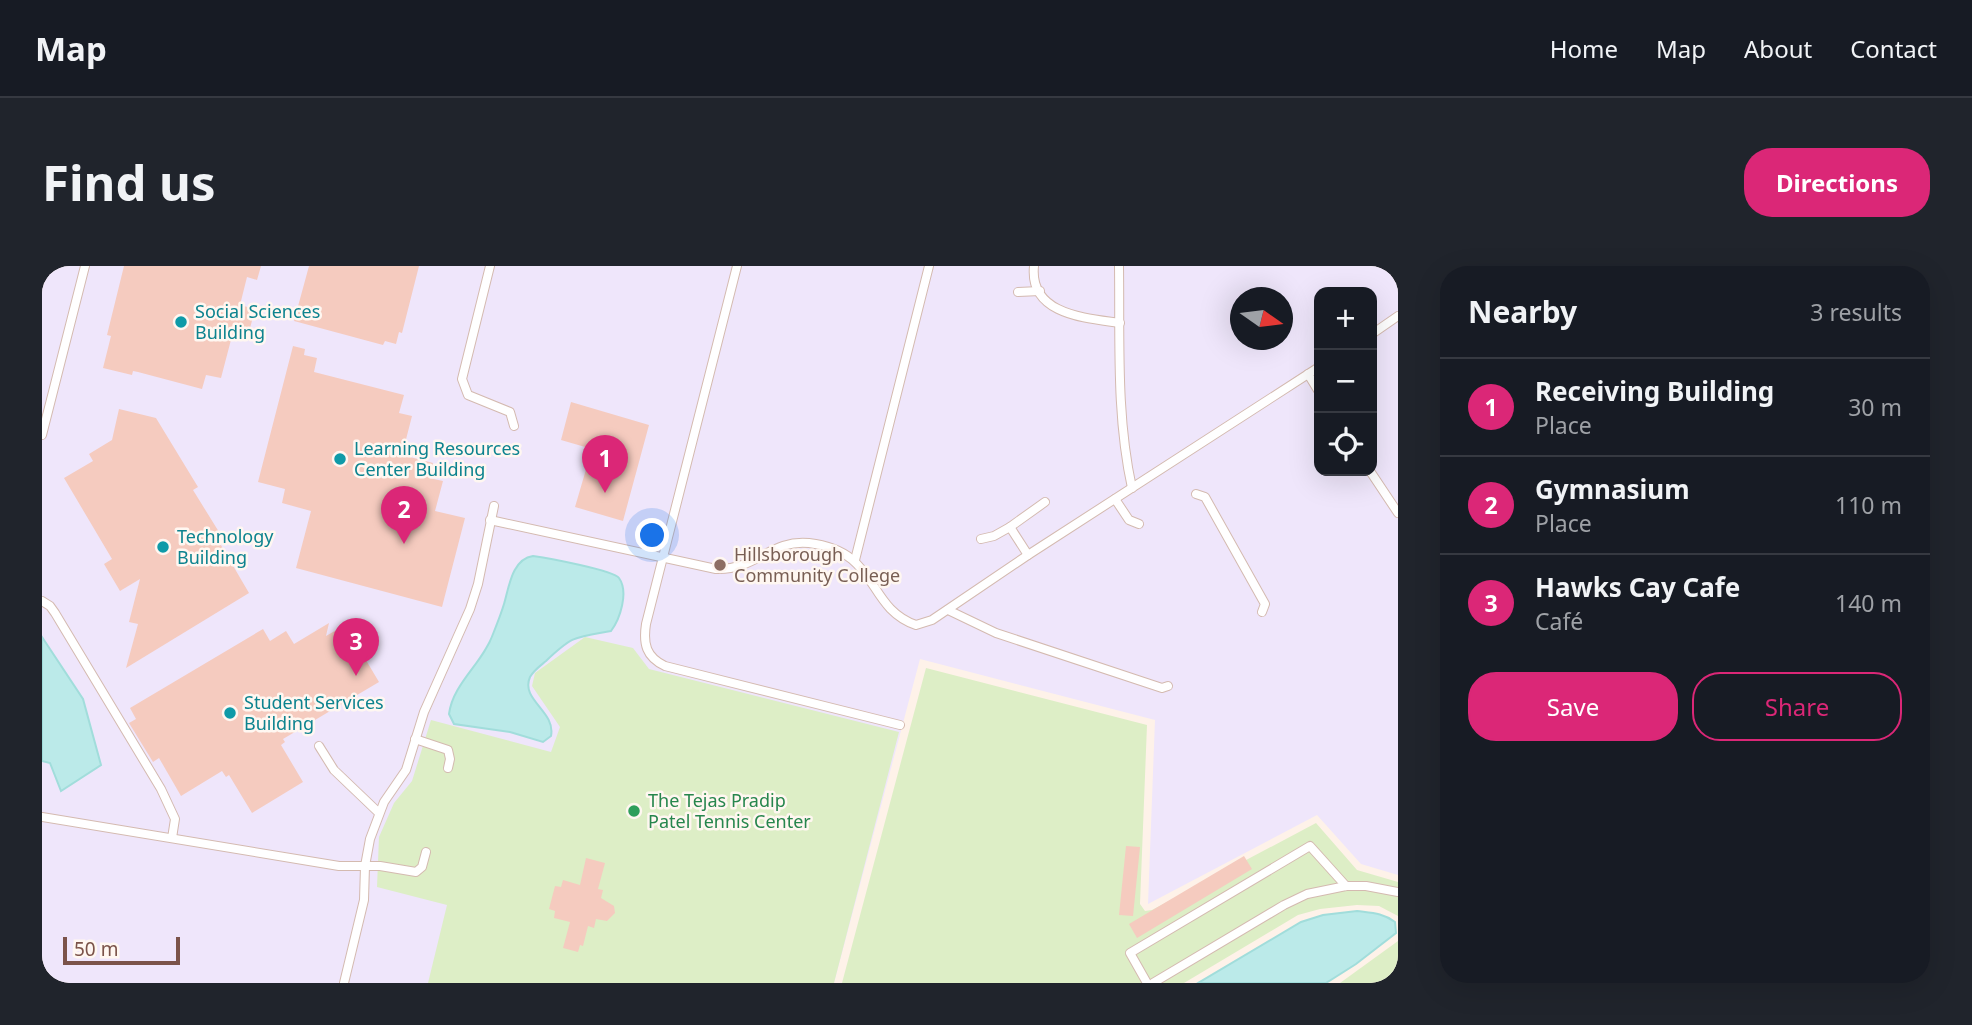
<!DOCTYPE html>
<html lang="en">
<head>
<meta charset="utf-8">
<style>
  body { margin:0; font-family:"Noto Sans",sans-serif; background:#20242c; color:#f1f3f6 }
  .controls { position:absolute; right:21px; top:21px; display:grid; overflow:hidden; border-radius:14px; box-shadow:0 7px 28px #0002 }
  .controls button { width:63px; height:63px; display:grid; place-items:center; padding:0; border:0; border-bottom:2px solid #363941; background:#171b24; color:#f1f3f6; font:35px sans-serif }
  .compass { position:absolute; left:1188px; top:21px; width:63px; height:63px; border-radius:50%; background:#171b24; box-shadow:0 7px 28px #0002; rotate:104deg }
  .scale { position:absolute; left:21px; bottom:18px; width:117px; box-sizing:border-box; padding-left:7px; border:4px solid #7b534a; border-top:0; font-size:19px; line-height:24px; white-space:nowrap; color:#7b534a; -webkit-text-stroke:5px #fff7f1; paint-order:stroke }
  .you { position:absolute; left:611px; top:270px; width:24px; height:24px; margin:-18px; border:5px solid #fff; border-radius:50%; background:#1a73e8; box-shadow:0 0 0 10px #1a73e833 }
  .badge { display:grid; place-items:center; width:46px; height:46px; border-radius:50%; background:#db2777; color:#fff; font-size:23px; font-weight:700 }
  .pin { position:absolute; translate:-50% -58px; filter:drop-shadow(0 2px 4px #0008) }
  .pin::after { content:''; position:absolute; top:37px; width:24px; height:21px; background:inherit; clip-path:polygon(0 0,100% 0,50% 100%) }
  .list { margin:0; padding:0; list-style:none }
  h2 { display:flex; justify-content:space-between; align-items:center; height:91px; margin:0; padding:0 28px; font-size:30px }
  h2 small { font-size:23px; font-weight:400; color:#9ea1a6 }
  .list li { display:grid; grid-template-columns:46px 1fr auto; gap:21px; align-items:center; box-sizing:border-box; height:98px; padding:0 28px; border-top:2px solid #363941 }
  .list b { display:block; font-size:26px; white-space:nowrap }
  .list p { margin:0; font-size:23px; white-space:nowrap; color:#9ea1a6 }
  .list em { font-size:23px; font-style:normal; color:#9ea1a6 }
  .actions { display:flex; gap:14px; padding:21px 28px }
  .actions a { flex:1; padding:16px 0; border:2px solid #db2777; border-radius:28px; text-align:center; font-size:24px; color:#db2777 }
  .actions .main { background:#db2777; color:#fff }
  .icon { flex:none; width:38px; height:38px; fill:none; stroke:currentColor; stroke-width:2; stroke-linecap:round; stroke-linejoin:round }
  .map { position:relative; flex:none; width:1356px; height:717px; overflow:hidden; border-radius:28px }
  header { display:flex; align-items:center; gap:42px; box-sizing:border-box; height:98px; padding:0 35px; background:#171b24; border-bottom:2px solid #363941 }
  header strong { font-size:33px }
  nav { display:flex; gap:38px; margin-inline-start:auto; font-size:24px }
  .intro { display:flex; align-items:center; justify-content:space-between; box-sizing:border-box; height:168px; padding:0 42px }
  h1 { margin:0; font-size:49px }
  .button { padding:18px 32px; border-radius:28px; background:#db2777; color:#fff; font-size:24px; font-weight:700 }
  main { display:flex; gap:42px; padding:0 42px }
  aside { flex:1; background:#171b24; border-radius:28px; box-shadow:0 7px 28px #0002 }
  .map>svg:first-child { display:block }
</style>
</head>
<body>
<header>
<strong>Map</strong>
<nav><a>Home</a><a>Map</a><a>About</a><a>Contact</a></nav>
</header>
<div class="intro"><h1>Find us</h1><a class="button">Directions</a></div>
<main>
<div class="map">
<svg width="1356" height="717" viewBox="0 0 1356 717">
  <rect width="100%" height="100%" fill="#fef2e9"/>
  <path fill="#efe6fb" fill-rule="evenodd" d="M 0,0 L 1356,0 L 1356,609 L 1319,598 L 1275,549 L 1106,638 L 1113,454 L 878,393 L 792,717 L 0,717 ZM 1277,26 L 1330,26 L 1330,205 L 1277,205 ZM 1198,32 L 1240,32 L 1240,74 L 1198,74 Z"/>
  <g fill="#ddeec6">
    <path d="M 543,371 L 591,382 L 607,403 L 857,466 L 792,717 L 386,717 L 405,639 L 335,621 L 337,571 L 352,537 L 370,515 L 389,454 L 509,486 L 518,461 L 490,420 L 493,407 Z"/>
    <path d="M 884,402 L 1105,459 L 1098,638 L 1103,645 L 1110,644 L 1274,557 L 1315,604 L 1356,616 L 1356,650 L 1337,640 L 1315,639 L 1278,643 L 1256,649 L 1142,717 L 800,717 Z"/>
    <path d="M 1356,675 L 1356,717 L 1298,717 Z"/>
  </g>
  <g fill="#bbeae9" stroke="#a1dddb" stroke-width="2">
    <path d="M 491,290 C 505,292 571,304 577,312 C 587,326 578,353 569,365 C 534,371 531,369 504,395 C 498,400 492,404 488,411 C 478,434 514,445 509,470 L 501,476 L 468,466 L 412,458 L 407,448 C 411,417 441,397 451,368 C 455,358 459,348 462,338 C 467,321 470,293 491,290 Z"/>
    <path d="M 0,371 L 41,433 L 59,499 L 19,525 L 8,497 L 0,495 Z"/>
    <path d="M 1315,645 C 1330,647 1341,647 1353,656 L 1354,667 L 1314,698 L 1284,717 L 1156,717 L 1259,656 L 1281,649 Z"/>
  </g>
  <g fill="#f5cbbf">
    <path d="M 82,0 L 219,0 L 215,14 L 205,11 L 198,39 L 213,43 L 205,74 L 190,70 L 179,112 L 164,109 L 160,123 L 96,106 L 91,105 L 90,109 L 61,102 L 69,70 L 65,69 Z"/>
    <path d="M 267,0 L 377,0 L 360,67 L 357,66 L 354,78 L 343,75 L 341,79 L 252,55 Z"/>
    <path d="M 251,80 L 263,83 L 262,89 L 275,92 L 272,106 L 362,129 L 357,147 L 370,150 L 360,189 L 391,197 L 387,212 L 401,215 L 393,245 L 423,252 L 400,341 L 254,302 L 269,245 L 240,237 L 243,223 L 216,216 Z"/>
    <path d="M 529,136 L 607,159 L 581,255 L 533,241 L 550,183 L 519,174 Z"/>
    <path d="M 77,143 L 114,152 L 156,221 L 151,224 L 177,266 L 173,269 L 207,327 L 84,402 L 96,358 L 87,356 L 98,313 L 78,325 L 62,298 L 70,293 L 22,212 L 51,195 L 47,188 L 70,174 Z"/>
    <path d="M 287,357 L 284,370 L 303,359 L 337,416 L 241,473 L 243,476 L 239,479 L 261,516 L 210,547 L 187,509 L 184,511 L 180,505 L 139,530 L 117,492 L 111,496 L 87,457 L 94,453 L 88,442 L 221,363 L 228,375 L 244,365 L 252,378 Z"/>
    <path d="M 1084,580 L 1098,581 L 1091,650 L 1077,649 Z"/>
    <path d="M 1202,590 L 1210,603 L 1095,672 L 1087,658 Z"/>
    <path d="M 544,592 L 563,597 L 556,623 L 561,624 L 559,632 L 572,640 L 573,647 L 565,655 L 554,653 L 552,662 L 546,660 L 541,680 L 538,679 L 536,686 L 521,682 L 528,656 L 512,652 L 513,645 L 507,643 L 513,620 L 519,621 L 521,614 L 538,619 Z"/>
  </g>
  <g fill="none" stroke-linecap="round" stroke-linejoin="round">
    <defs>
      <g id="service">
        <path d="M 448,0 L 420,113 L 426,129 L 468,146 L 472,160"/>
        <path d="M 695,0 L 604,358 C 601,378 604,391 623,400 L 858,459"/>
        <path d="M 992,0 C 987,49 1044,52 1078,57"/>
        <path d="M 1077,0 C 1078,74 1074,150 1090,222"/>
        <path d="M 976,26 L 998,25"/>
        <path d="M 1330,68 L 1356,50"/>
        <path d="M 1266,108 L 1277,126"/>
        <path d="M 0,169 L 43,0"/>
        <path d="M 1328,205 L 1356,247"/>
        <path d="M 1154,228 L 1163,231 L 1223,338 L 1220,346"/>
        <path d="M 1073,233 L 1087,254 L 1097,258"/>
        <path d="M 448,254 L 674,303 C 713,305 729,273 767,277 C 838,285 823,341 874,359 L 890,354 L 986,289 L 1277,101"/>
        <path d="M 968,261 L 1003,236"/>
        <path d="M 939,273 L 952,270 L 968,261 L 986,289"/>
        <path d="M 813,294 L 887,0"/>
        <path d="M 0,335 L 8,340 L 13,347 L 119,523 L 133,553 L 130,572"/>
        <path d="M 906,344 L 954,367 L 1120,422 L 1126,420"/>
        <path d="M 373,473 L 406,484 L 408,493 L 406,502"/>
        <path d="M 277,480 L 292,504 L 337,547"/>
        <path d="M 0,551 L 297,600 L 338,600 L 374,606 L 380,601 L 384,586"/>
        <path d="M 302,717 L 322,634 L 323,600 L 328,573 L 342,536 L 364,504 L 382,446 L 428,343 L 436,318 L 452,240"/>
        <path d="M 1105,717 L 1088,687 L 1268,580 L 1304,620"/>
        <path d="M 1111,717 L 1242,639 L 1265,628 L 1304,620 L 1324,620 L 1356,626"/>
      </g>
    </defs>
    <use href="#service" stroke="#d4bab0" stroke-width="10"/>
    <use href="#service" stroke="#fff" stroke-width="8"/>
  </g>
  <g fill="#0f9aa8" stroke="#fff7f1" stroke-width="2.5">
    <circle cx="139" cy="56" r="7"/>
    <circle cx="298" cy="193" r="7"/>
    <circle cx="121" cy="281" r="7"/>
    <circle cx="188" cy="447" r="7"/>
  </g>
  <circle fill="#8d6e63" stroke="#fff7f1" stroke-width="2.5" cx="678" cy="299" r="7"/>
  <circle fill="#2e9e5b" stroke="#fff7f1" stroke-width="2.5" cx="592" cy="545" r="7"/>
  <g text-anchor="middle" stroke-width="5" stroke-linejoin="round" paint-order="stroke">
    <g font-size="18" fill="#0d838f" stroke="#fff7f1" text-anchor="start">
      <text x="153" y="52">Social Sciences<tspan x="153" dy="21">Building</tspan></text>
      <text x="312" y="189">Learning Resources<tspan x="312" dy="21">Center Building</tspan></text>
      <text x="135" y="277">Technology<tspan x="135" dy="21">Building</tspan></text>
      <text x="202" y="443">Student Services<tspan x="202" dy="21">Building</tspan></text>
    </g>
    <g font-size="18" fill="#785e54" stroke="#fff7f1" text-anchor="start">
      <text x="692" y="295">Hillsborough<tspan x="692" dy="21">Community College</tspan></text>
    </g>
    <g font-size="18" fill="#27864d" stroke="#fff7f1" text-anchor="start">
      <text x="606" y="541">The Tejas Pradip<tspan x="606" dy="21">Patel Tennis Center</tspan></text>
    </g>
  </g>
</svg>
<div class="controls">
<button>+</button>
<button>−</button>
<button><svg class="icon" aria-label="locate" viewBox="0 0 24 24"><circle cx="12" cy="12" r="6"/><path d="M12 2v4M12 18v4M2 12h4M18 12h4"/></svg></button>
</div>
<svg class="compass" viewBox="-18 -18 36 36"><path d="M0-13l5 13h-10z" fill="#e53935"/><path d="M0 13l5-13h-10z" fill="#9ea1a6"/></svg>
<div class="scale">50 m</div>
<div class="you"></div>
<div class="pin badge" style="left:563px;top:227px">1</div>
<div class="pin badge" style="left:362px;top:278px">2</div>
<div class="pin badge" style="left:314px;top:410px">3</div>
</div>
<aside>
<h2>Nearby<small>3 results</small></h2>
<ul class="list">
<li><span class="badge">1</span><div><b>Receiving Building</b><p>Place</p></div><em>30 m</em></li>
<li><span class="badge">2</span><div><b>Gymnasium</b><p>Place</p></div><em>110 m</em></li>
<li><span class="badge">3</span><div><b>Hawks Cay Cafe</b><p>Café</p></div><em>140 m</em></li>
</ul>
<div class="actions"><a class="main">Save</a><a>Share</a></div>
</aside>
</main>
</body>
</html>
